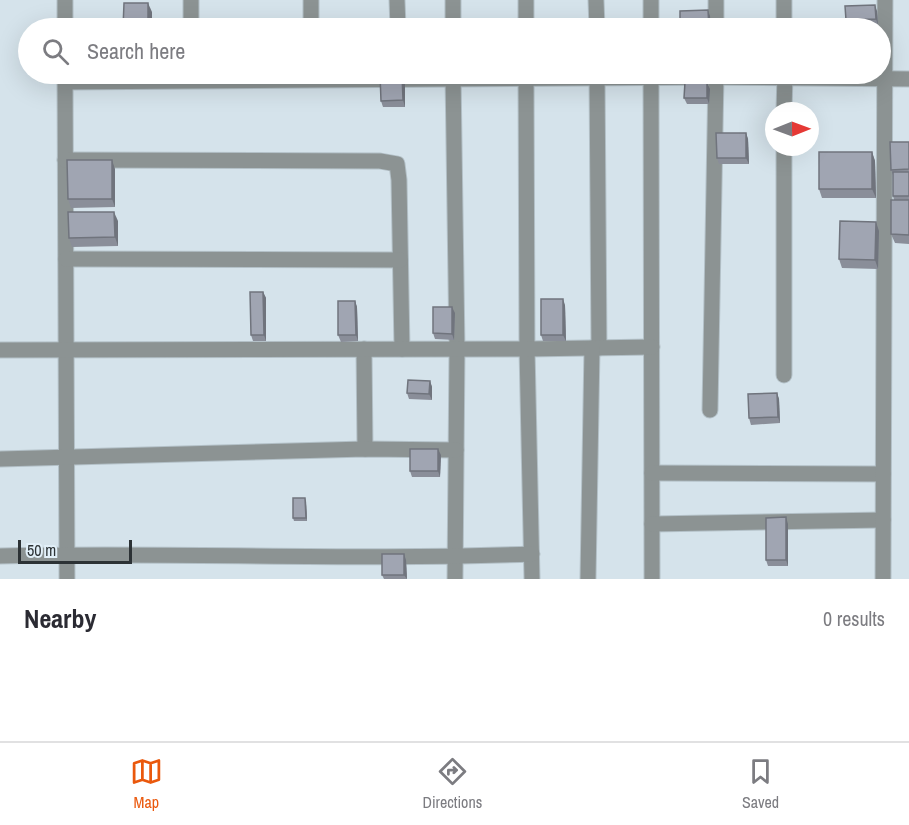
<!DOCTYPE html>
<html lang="en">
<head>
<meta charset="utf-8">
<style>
  body { margin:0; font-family:"Archivo Narrow",sans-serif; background:#f2f2f3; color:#2b2b33 }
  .compass { position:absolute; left:765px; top:102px; width:54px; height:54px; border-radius:50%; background:#fff; box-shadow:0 6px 24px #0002; rotate:89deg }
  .scale { position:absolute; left:18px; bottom:15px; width:114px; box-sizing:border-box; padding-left:6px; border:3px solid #2c3235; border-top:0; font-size:16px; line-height:21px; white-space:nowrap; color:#2c3235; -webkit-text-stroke:4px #e2f0f9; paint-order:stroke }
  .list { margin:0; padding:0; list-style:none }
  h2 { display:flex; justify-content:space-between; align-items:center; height:78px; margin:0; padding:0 24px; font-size:26px }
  h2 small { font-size:20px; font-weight:400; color:#7c7c81 }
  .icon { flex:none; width:33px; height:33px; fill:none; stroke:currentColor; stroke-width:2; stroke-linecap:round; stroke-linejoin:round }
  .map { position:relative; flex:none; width:909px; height:579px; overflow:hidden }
  .search { position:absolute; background:#fff; box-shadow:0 6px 24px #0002; left:18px; right:18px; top:18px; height:66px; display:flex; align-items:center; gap:15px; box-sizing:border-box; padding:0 21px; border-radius:33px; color:#7c7c81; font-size:22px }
  .sheet { height:162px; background:#fff }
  nav { display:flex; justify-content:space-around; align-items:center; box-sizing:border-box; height:84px; border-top:2px solid #e1e1e2; background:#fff; font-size:16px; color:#7c7c81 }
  nav a { display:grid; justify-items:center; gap:3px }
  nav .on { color:#ea580c }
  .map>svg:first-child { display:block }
</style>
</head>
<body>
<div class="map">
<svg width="909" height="579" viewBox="0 0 909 579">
  <rect width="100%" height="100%" fill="#d5e3eb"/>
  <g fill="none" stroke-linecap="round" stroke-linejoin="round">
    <defs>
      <g id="minor">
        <path d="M 65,0 L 65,28"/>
        <path d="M 191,0 L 191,28"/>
        <path d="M 311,0 L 311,28"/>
        <path d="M 397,0 L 398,28"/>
        <path d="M 453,0 L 453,28"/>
        <path d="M 596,0 L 597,28"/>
        <path d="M 651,0 L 651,28"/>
        <path d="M 716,0 L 716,28"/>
        <path d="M 784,0 L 784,28"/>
        <path d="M 526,28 L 526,0"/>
        <path d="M 65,74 L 67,579"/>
        <path d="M 453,74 L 457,349 L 455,579"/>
        <path d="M 526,74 L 527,349 L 532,579"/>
        <path d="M 597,74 L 599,348"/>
        <path d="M 651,74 L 652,579"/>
        <path d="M 65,82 L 716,77 L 909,79"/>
        <path d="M 784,111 L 785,74"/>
        <path d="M 65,160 L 380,161 L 397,164 L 399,180 L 402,349"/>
        <path d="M 66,259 L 400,260"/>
        <path d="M 364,349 L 365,449"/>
        <path d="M 0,350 L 527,349 L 652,347"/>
        <path d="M 784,375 L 784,147"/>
        <path d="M 710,410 L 716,74"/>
        <path d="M 0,459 L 365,449 L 456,450"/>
        <path d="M 652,473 L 883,474"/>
        <path d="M 652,524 L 883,520"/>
        <path d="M 0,556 C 177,552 355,561 532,554"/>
        <path d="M 588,579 L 592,348"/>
        <path d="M 883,579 L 885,0"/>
      </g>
    </defs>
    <use href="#minor" stroke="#b3c0c7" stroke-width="17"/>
    <use href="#minor" stroke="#8c9393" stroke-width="15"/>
  </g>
  <g fill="#8a8e99">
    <path d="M 877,11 L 878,25 L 848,26 L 846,20 Z"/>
    <path d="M 405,80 L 405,107 L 383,107 L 381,101 Z"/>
    <path d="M 707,83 L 710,89 L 709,104 L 687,104 L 684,98 Z"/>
    <path d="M 746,133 L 748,139 L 749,164 L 719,164 L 717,158 Z"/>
    <path d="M 909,142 L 909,244 L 895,243 L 891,234 L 894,200 L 893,196 L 893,175 L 891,170 Z"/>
    <path d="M 872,152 L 875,161 L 876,198 L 822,198 L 819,189 Z"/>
    <path d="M 115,169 L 115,207 L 71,208 L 68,199 Z"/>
    <path d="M 118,221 L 118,246 L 72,247 L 69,238 Z"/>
    <path d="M 876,222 L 879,231 L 878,269 L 842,268 L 839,259 Z"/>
    <path d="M 263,292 L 266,298 L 266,341 L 253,341 L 251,335 Z"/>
    <path d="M 355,301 L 357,307 L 358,341 L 341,342 L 338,335 Z"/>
    <path d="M 565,305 L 566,341 L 543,341 L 541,335 Z"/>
    <path d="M 455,313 L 454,340 L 435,339 L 433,333 Z"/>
    <path d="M 430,381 L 432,387 L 432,400 L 409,399 L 407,393 Z"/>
    <path d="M 777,393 L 779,399 L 780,423 L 751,425 L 749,418 Z"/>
    <path d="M 441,455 L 440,477 L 412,477 L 410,471 Z"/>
    <path d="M 306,501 L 307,521 L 294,521 L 293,518 Z"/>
    <path d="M 788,524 L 788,566 L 768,566 L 766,560 Z"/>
    <path d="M 404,554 L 406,560 L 407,579 L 384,579 L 382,575 Z"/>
  </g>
  <g fill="#70747d">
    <path d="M 148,3 L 152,12 L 152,28 L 148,28 Z"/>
    <path d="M 875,5 L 877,11 L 878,25 L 876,19 Z"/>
    <path d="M 708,10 L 710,16 L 711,28 L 709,28 Z"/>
    <path d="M 402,74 L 405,80 L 405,107 L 403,100 Z"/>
    <path d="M 707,83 L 710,89 L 709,104 L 707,98 Z"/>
    <path d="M 746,133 L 748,139 L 749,164 L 746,158 Z"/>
    <path d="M 872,152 L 875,161 L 876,198 L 872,189 Z"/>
    <path d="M 112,160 L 115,169 L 115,207 L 112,199 Z"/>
    <path d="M 114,212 L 118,221 L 118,246 L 115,237 Z"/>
    <path d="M 876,222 L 879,231 L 878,269 L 875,260 Z"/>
    <path d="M 263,292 L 266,298 L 266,341 L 264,335 Z"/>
    <path d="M 563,299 L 565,305 L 566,341 L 563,335 Z"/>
    <path d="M 355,301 L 357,307 L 358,341 L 356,335 Z"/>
    <path d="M 452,307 L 455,313 L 454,340 L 452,334 Z"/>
    <path d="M 430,381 L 432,387 L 432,400 L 429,394 Z"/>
    <path d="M 777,393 L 779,399 L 780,423 L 778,417 Z"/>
    <path d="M 438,449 L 441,455 L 440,477 L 438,471 Z"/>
    <path d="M 305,498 L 306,501 L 307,521 L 306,518 Z"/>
    <path d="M 786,517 L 788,524 L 788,566 L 786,560 Z"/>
    <path d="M 404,554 L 406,560 L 407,579 L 404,575 Z"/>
  </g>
  <g fill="#a0a5b2" stroke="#70747d" stroke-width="1.5">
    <path d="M 124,3 L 148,3 L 148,28 L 123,28 Z"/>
    <path d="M 875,5 L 876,19 L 846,20 L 845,6 Z"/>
    <path d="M 708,10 L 709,28 L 680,28 L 680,11 Z"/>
    <rect x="462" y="19" width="18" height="9"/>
    <rect x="499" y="22" width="19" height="6"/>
    <path d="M 819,27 L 847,28 L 819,28 Z"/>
    <path d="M 380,74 L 402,74 L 403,100 L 381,101 Z"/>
    <path d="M 685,82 L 707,83 L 707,98 L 684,98 Z"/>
    <path d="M 716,133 L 746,133 L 746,158 L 717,158 Z"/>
    <path d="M 890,142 L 909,142 L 909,169 L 891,170 Z"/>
    <rect x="819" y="152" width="53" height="37"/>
    <path d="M 67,160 L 112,160 L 112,199 L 68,199 Z"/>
    <rect x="893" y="172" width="16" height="24"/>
    <path d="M 891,200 L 909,200 L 909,235 L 891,234 Z"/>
    <path d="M 68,212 L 114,212 L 115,237 L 69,238 Z"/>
    <path d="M 840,221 L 876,222 L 875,260 L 839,259 Z"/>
    <path d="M 250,292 L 263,292 L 264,335 L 251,335 Z"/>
    <rect x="541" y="299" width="22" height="36"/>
    <path d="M 338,301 L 355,301 L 356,335 L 338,335 Z"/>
    <path d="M 433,307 L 452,307 L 452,334 L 433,333 Z"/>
    <path d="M 408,380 L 430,381 L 429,394 L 407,393 Z"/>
    <path d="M 777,393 L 778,417 L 749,418 L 748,394 Z"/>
    <rect x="410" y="449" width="28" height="22"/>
    <path d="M 293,498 L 305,498 L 306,518 L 293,518 Z"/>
    <path d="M 786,517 L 786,560 L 766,560 L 766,518 Z"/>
    <rect x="382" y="554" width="22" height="21"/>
  </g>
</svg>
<svg class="compass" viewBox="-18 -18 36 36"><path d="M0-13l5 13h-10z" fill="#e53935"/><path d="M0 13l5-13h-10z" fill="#7c7c81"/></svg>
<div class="scale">50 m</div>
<div class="search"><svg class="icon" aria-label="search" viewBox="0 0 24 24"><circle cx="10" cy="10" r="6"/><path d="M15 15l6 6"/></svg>Search here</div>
</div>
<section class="sheet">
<h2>Nearby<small>0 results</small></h2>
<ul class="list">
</ul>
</section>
<nav>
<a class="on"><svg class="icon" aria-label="map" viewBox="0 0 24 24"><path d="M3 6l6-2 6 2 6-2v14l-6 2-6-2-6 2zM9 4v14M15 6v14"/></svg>Map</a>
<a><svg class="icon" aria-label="directions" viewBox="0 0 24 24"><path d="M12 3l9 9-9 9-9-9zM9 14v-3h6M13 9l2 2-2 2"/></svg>Directions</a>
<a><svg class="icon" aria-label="saved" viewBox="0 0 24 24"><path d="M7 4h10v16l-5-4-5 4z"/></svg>Saved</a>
</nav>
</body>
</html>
